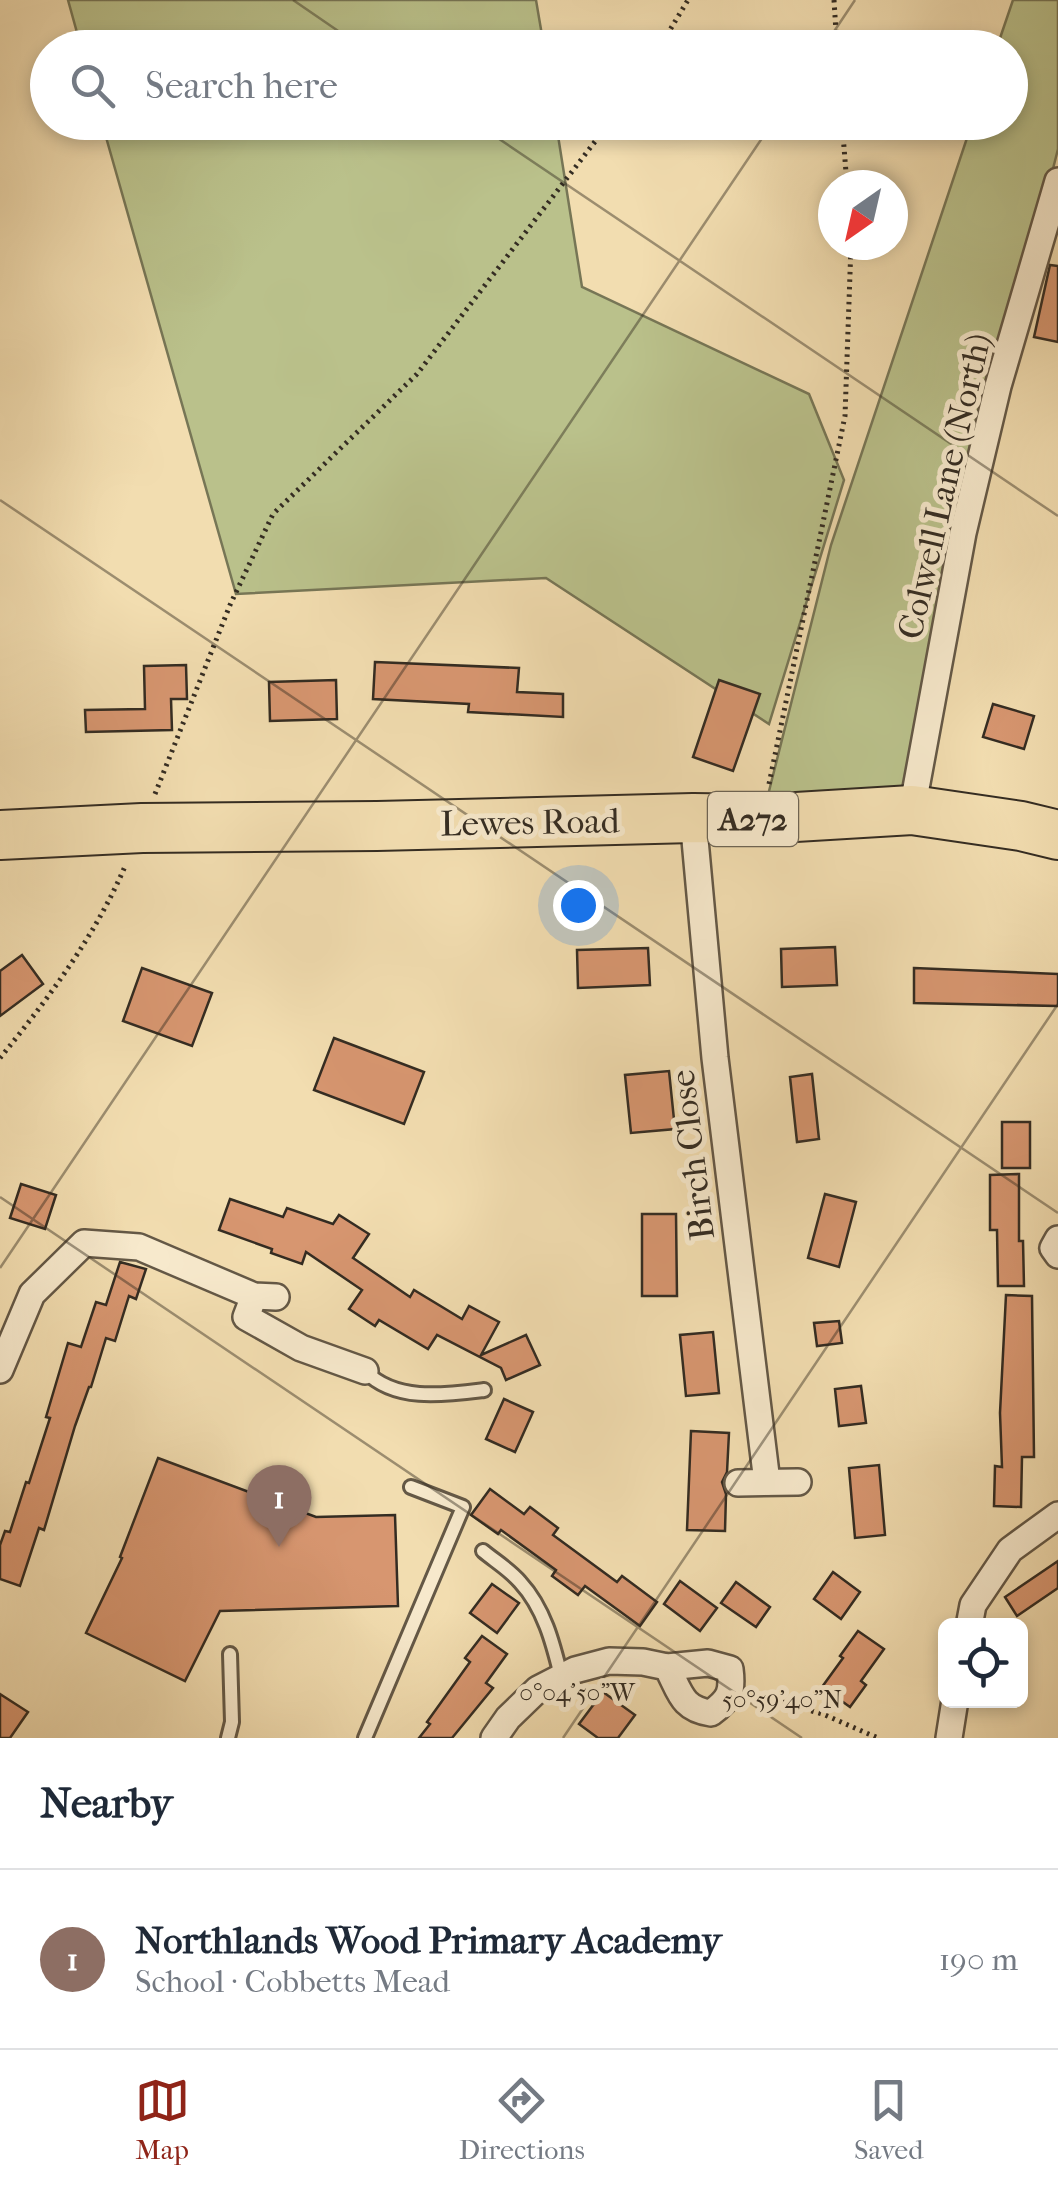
<!DOCTYPE html>
<html lang="en">
<head>
<meta charset="utf-8">
<style>
  body { margin:0; font-family:"IM FELL French Canon",serif; background:#f2f2f3; color:#1f2937 }
  .controls { position:absolute; right:30px; bottom:30px; display:grid; overflow:hidden; border-radius:15px; box-shadow:0 5px 15px #0003 }
  .controls button { width:90px; height:90px; display:grid; place-items:center; padding:0; border:0; border-bottom:2px solid #e0e1e3; background:#fff; color:#1f2937; font:50px sans-serif }
  .compass { position:absolute; left:818px; top:170px; width:90px; height:90px; border-radius:50%; background:#fff; box-shadow:0 5px 15px #0003; rotate:214deg }
  .you { position:absolute; left:578px; top:905px; width:35px; height:35px; margin:-25px; border:8px solid #fff; border-radius:50%; background:#1a73e8; box-shadow:0 0 0 15px #1a73e833 }
  .badge { display:grid; place-items:center; width:65px; height:65px; border-radius:50%; background:#8f2418; color:#fff; font-size:32px; font-weight:700 }
  .pin { position:absolute; translate:-50% -82px; filter:drop-shadow(0 2px 5px #0008) }
  .pin::after { content:''; position:absolute; top:52px; width:35px; height:30px; background:inherit; clip-path:polygon(0 0,100% 0,50% 100%) }
  .list { margin:0; padding:0; list-style:none }
  h2 { display:flex; justify-content:space-between; align-items:center; height:130px; margin:0; padding:0 40px; font-size:42px }
  h2 small { font-size:32px; font-weight:400; color:#747a83 }
  .list li { display:grid; grid-template-columns:65px 1fr auto; gap:30px; align-items:center; box-sizing:border-box; height:180px; padding:0 40px; border-top:2px solid #e0e1e3 }
  .list b { display:block; font-size:38px; white-space:nowrap }
  .list p { margin:0; font-size:32px; white-space:nowrap; color:#747a83 }
  .list em { font-size:32px; font-style:normal; color:#747a83 }
  .icon { flex:none; width:55px; height:55px; fill:none; stroke:currentColor; stroke-width:2; stroke-linecap:round; stroke-linejoin:round }
  .map { position:relative; flex:none; width:1058px; height:1738px; overflow:hidden }
  .search { position:absolute; background:#fff; box-shadow:0 5px 15px #0003; left:30px; right:30px; top:30px; height:110px; display:flex; align-items:center; gap:25px; box-sizing:border-box; padding:0 35px; border-radius:55px; color:#747a83; font-size:38px }
  .sheet { height:310px; background:#fff }
  nav { display:flex; justify-content:space-around; align-items:center; box-sizing:border-box; height:140px; border-top:2px solid #e0e1e3; background:#fff; font-size:28px; color:#747a83 }
  nav a { display:grid; justify-items:center; gap:5px }
  nav .on { color:#8f2418 }
  .map>svg:first-child { display:block }
</style>
</head>
<body>
<div class="map">
<svg width="1058" height="1738" viewBox="0 0 1058 1738">
  <rect width="100%" height="100%" fill="#f2ddb0"/>
  <filter id="stains"><feTurbulence type="fractalNoise" baseFrequency=".002" numOctaves="4"/><feColorMatrix values="0 0 0 0 .2 0 0 0 0 .09 0 0 0 0 .02 0 0 0 .5 -.17"/></filter>
  <radialGradient id="worn" r=".72"><stop offset=".6" stop-color="#630" stop-opacity="0"/><stop offset="1" stop-color="#630" stop-opacity=".3"/></radialGradient>
  <g fill="#bac18b" stroke="#777656" stroke-width="2.5">
    <path d="M 68,0 L 536,0 L 544,47 L 81,47 Z"/>
    <path d="M 1013,0 L 1058,0 L 1058,149 L 998,386 L 912,810 L 762,819 L 831,545 L 972,123 L 1010,122 L 1010,48 L 997,47 Z"/>
    <path d="M 102,123 L 556,123 L 582,287 L 809,394 L 844,480 L 769,724 L 546,578 L 236,594 Z"/>
  </g>
  <g fill="#d79670" stroke="#342c22" stroke-width="2.5">
    <path d="M 1050,265 L 1058,266 L 1058,342 L 1034,337 Z"/>
    <path d="M 375,662 L 519,668 L 517,692 L 563,694 L 563,717 L 468,712 L 469,704 L 373,699 Z"/>
    <path d="M 186,665 L 187,699 L 171,699 L 172,730 L 86,732 L 85,710 L 145,709 L 144,666 Z"/>
    <path d="M 336,680 L 337,719 L 270,721 L 269,682 Z"/>
    <path d="M 719,680 L 760,694 L 733,771 L 693,757 Z"/>
    <path d="M 993,704 L 1034,716 L 1024,749 L 983,737 Z"/>
    <path d="M 835,947 L 837,985 L 782,987 L 781,949 Z"/>
    <path d="M 648,948 L 650,985 L 578,988 L 577,950 Z"/>
    <path d="M 22,955 L 43,984 L 0,1016 L 0,971 Z"/>
    <path d="M 142,968 L 212,993 L 192,1046 L 123,1021 Z"/>
    <path d="M 914,968 L 1058,974 L 1058,1006 L 914,1003 Z"/>
    <path d="M 334,1038 L 424,1072 L 404,1124 L 314,1090 Z"/>
    <path d="M 669,1071 L 675,1129 L 631,1133 L 625,1075 Z"/>
    <path d="M 812,1074 L 819,1139 L 797,1142 L 790,1077 Z"/>
    <rect x="1002" y="1122" width="28" height="46"/>
    <path d="M 1019,1174 L 1019,1241 L 1023,1241 L 1024,1286 L 998,1286 L 997,1230 L 990,1230 L 990,1175 Z"/>
    <path d="M 21,1184 L 56,1195 L 45,1229 L 10,1218 Z"/>
    <path d="M 825,1194 L 856,1202 L 839,1267 L 808,1258 Z"/>
    <path d="M 230,1199 L 283,1217 L 287,1208 L 333,1224 L 339,1215 L 369,1234 L 353,1258 L 410,1297 L 414,1290 L 462,1319 L 469,1306 L 499,1322 L 481,1355 L 526,1335 L 540,1365 L 506,1380 L 501,1368 L 437,1335 L 428,1349 L 379,1320 L 375,1326 L 349,1309 L 362,1290 L 306,1252 L 302,1264 L 271,1253 L 272,1249 L 219,1230 Z"/>
    <path d="M 642,1214 L 676,1214 L 677,1296 L 642,1296 Z"/>
    <path d="M 120,1262 L 146,1269 L 136,1299 L 129,1296 L 115,1341 L 106,1338 L 91,1387 L 89,1387 L 75,1426 L 44,1530 L 39,1528 L 20,1586 L 0,1579 L 0,1545 L 5,1531 L 10,1532 L 26,1482 L 29,1483 L 50,1418 L 46,1417 L 68,1343 L 81,1347 L 96,1302 L 106,1305 Z"/>
    <path d="M 1006,1295 L 1032,1296 L 1034,1457 L 1022,1457 L 1021,1507 L 994,1506 L 995,1466 L 1002,1467 L 1000,1413 Z"/>
    <path d="M 839,1321 L 842,1343 L 817,1346 L 814,1323 Z"/>
    <path d="M 713,1332 L 719,1393 L 686,1396 L 680,1335 Z"/>
    <path d="M 861,1386 L 866,1423 L 839,1426 L 835,1389 Z"/>
    <path d="M 504,1399 L 533,1412 L 515,1452 L 486,1439 Z"/>
    <path d="M 691,1431 L 729,1433 L 727,1472 L 722,1482 L 726,1494 L 725,1531 L 687,1530 Z"/>
    <path d="M 158,1458 L 316,1517 L 395,1515 L 398,1606 L 220,1611 L 185,1681 L 86,1633 L 122,1558 L 120,1557 Z"/>
    <path d="M 879,1465 L 885,1535 L 855,1538 L 849,1468 Z"/>
    <path d="M 490,1489 L 524,1514 L 530,1507 L 558,1528 L 553,1535 L 617,1582 L 622,1576 L 657,1602 L 640,1626 L 585,1586 L 578,1595 L 552,1576 L 556,1570 L 501,1530 L 498,1534 L 471,1515 Z"/>
    <path d="M 1058,1561 L 1058,1588 L 1017,1616 L 1005,1597 Z"/>
    <path d="M 833,1572 L 860,1592 L 841,1619 L 814,1599 Z"/>
    <path d="M 680,1581 L 717,1608 L 700,1631 L 664,1604 Z"/>
    <path d="M 736,1582 L 770,1607 L 756,1627 L 721,1603 Z"/>
    <path d="M 492,1584 L 519,1603 L 497,1633 L 470,1613 Z"/>
    <path d="M 858,1631 L 884,1649 L 861,1681 L 866,1685 L 850,1707 L 822,1687 L 843,1658 L 840,1656 Z"/>
    <path d="M 482,1636 L 507,1654 L 486,1683 L 493,1688 L 452,1738 L 419,1738 L 430,1724 L 427,1722 L 470,1662 L 465,1658 Z"/>
    <path d="M 603,1692 L 635,1715 L 618,1738 L 598,1738 L 579,1724 Z"/>
    <path d="M 0,1694 L 28,1712 L 10,1738 L 0,1738 Z"/>
  </g>
  <g fill="none" stroke-linecap="round" stroke-linejoin="round">
    <defs>
      <g id="lane">
        <path d="M 365,1371 C 395,1402 444,1395 484,1390"/>
        <path d="M 483,1551 C 495,1561 510,1570 520,1582 C 544,1608 553,1643 561,1676"/>
        <path d="M 228,1738 L 232,1722 L 230,1654"/>
        <path d="M 365,1738 L 463,1507 L 411,1487"/>
      </g>
      <g id="street">
        <path d="M 912,810 L 963,533 L 998,386 L 1058,181"/>
        <path d="M 693,818 L 715,1058 L 767,1482"/>
        <path d="M 1058,1239 L 1053,1248 L 1058,1255"/>
        <path d="M 254,1296 L 246,1317 L 301,1348 L 365,1371"/>
        <path d="M 0,1370 L 32,1294 L 84,1243 L 139,1247 L 254,1296 L 276,1297"/>
        <path d="M 738,1483 L 798,1482"/>
        <path d="M 969,1626 L 973,1605 L 1010,1550 L 1058,1515"/>
        <path d="M 494,1738 L 508,1718 L 538,1689 L 575,1670 L 609,1661 L 643,1662 L 667,1667 L 708,1663 L 730,1669 C 733,1692 730,1699 711,1713 C 681,1709 680,1691 667,1667"/>
        <path d="M 949,1738 L 955,1700"/>
      </g>
      <path id="highway" d="M 0,835 L 142,828 L 377,826 L 693,818 L 762,819 L 912,810 L 1021,826 L 1058,835"/>
    </defs>
    <use href="#lane" stroke="#645846" stroke-width="18"/>
    <use href="#street" stroke="#645846" stroke-width="30"/>
    <use href="#highway" stroke="#342c22" stroke-width="52"/>
    <g stroke="#342c22" stroke-width="5" stroke-dasharray="2.5 5" stroke-linecap="butt">
      <path d="M 834,0 L 837,48"/>
      <path d="M 659,48 L 688,0"/>
      <path d="M 842,122 L 847,185"/>
      <path d="M 769,784 L 845,416 L 851,245"/>
      <path d="M 155,794 L 230,605 L 273,514 L 417,374 L 610,122"/>
      <path d="M 0,1058 C 48,999 96,935 126,864"/>
      <path d="M 754,1693 L 825,1715 L 878,1738"/>
    </g>
    <use href="#lane" stroke="#f7e9cc" stroke-width="12"/>
    <use href="#street" stroke="#f7e9cc" stroke-width="25"/>
    <use href="#highway" stroke="#f2ddb0" stroke-width="48"/>
  </g>
  <path fill="none" stroke="#342c22" stroke-width="2.5" stroke-opacity="0.45" d="M 293,0 L 363,48M 823,48 L 855,0M 474,122 L 1058,516M 0,500 L 1058,1213M 0,1197 L 802,1738M 0,1268 L 773,122M 563,1738 L 1058,1004"/>
  <g text-anchor="middle" stroke-width="10" stroke-linejoin="round" paint-order="stroke">
    <rect fill="#f7e9cc" stroke="#6e6555" stroke-width="2.5" x="708" y="792" width="90" height="54" rx="8"/>
    <g font-size="32" font-weight="bold" fill="#342c22">
      <text x="753" y="830">A272</text>
    </g>
    <g font-size="35" fill="#342c22" stroke="#f7e9cc">
      <text transform="translate(944 486) rotate(-77)" y="12">Colwell Lane (North)</text>
      <text transform="translate(530 822) rotate(-1)" y="12">Lewes Road</text>
      <text transform="translate(692 1155) rotate(-97)" y="12">Birch Close</text>
    </g>
  </g>
  <g font-size="25" text-anchor="middle" fill="#342c22" stroke="#f7e9cc" stroke-width="10" stroke-linejoin="round" paint-order="stroke">
    <text x="577" y="1701">0°04'50"W</text>
    <text x="782" y="1708">50°59'40"N</text>
  </g>
  <rect width="100%" height="100%" filter="url(#stains)"/>
  <rect width="100%" height="100%" fill="url(#worn)"/>
</svg>
<div class="controls">
<button><svg class="icon" aria-label="locate" viewBox="0 0 24 24"><circle cx="12" cy="12" r="6"/><path d="M12 2v4M12 18v4M2 12h4M18 12h4"/></svg></button>
</div>
<svg class="compass" viewBox="-18 -18 36 36"><path d="M0-13l5 13h-10z" fill="#e53935"/><path d="M0 13l5-13h-10z" fill="#747a83"/></svg>
<div class="you"></div>
<div class="pin badge" style="left:279px;top:1547px;background:#8d6e63">1</div>
<div class="search"><svg class="icon" aria-label="search" viewBox="0 0 24 24"><circle cx="10" cy="10" r="6"/><path d="M15 15l6 6"/></svg>Search here</div>
</div>
<section class="sheet">
<h2>Nearby<small></small></h2>
<ul class="list">
<li><span class="badge" style="background:#8d6e63">1</span><div><b>Northlands Wood Primary Academy</b><p>School · Cobbetts Mead</p></div><em>190 m</em></li>
</ul>
</section>
<nav>
<a class="on"><svg class="icon" aria-label="map" viewBox="0 0 24 24"><path d="M3 6l6-2 6 2 6-2v14l-6 2-6-2-6 2zM9 4v14M15 6v14"/></svg>Map</a>
<a><svg class="icon" aria-label="directions" viewBox="0 0 24 24"><path d="M12 3l9 9-9 9-9-9zM9 14v-3h6M13 9l2 2-2 2"/></svg>Directions</a>
<a><svg class="icon" aria-label="saved" viewBox="0 0 24 24"><path d="M7 4h10v16l-5-4-5 4z"/></svg>Saved</a>
</nav>
</body>
</html>
